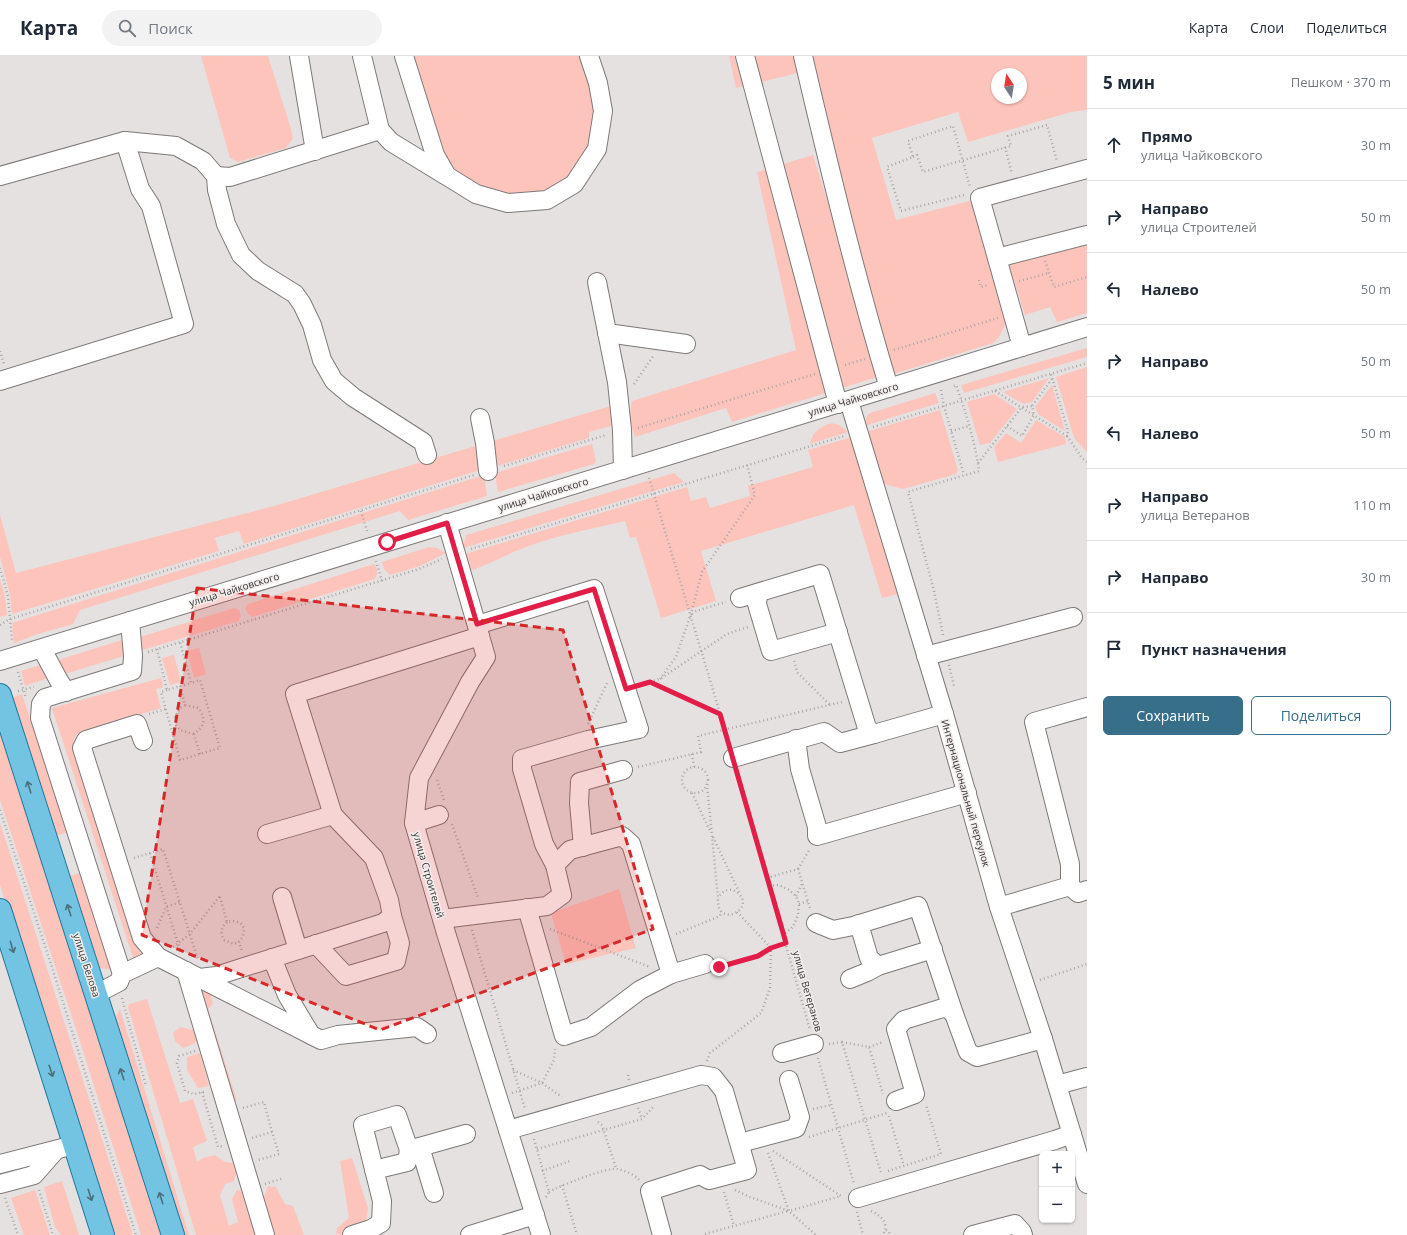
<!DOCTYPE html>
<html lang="ru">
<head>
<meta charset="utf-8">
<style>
  body { margin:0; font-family:"Open Sans",sans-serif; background:#f2f2f3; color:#1f2937 }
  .controls { position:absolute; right:12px; bottom:12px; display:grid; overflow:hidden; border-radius:6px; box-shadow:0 1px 3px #0004 }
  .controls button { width:36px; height:36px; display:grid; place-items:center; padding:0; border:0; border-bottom:1px solid #e0e1e3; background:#fff; color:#1f2937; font:20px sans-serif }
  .compass { position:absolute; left:991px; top:12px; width:36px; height:36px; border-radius:50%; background:#fff; box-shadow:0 1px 3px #0004; rotate:348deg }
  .stop { position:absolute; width:12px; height:12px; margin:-9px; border:3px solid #e11d48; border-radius:50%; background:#fff }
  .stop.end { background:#e11d48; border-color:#fff; box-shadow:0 1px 4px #0008 }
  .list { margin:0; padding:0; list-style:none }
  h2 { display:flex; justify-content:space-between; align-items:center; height:52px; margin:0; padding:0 16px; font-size:17px }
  h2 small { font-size:13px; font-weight:400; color:#747a83 }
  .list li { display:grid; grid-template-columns:26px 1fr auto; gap:12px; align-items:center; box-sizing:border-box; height:72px; padding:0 16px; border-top:1px solid #e0e1e3 }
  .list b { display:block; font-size:15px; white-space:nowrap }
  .list p { margin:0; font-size:13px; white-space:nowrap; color:#747a83 }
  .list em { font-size:13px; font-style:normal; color:#747a83 }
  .actions { display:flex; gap:8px; padding:12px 16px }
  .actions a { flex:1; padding:9px 0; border:1px solid #376e89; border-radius:6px; text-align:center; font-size:14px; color:#376e89 }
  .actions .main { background:#376e89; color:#fff }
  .icon { flex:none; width:22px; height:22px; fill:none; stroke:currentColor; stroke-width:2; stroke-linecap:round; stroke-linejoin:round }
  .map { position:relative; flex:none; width:1087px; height:1179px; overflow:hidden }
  header { display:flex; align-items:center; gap:24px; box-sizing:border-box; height:56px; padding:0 20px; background:#fff; border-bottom:1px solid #e0e1e3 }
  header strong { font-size:19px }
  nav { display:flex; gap:22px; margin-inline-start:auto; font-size:14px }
  .search { width:280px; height:36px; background:#f2f2f3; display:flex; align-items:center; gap:10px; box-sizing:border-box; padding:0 14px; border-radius:22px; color:#747a83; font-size:15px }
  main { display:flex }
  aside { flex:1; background:#fff }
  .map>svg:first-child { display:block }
</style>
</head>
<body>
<header>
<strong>Карта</strong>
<div class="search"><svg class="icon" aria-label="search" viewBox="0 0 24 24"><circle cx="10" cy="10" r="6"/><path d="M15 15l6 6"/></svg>Поиск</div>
<nav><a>Карта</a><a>Слои</a><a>Поделиться</a></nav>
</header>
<main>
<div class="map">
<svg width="1087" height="1179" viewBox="0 0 1087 1179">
  <rect width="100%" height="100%" fill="#e5e1e0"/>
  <g fill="#fdc4bc" fill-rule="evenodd">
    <path d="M 201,0 L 268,0 L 291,73 L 293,82 L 286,92 L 238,106 L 230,102 Z"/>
    <path d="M 414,0 L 580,0 L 593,40 L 593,73 L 585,98 L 568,121 L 547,134 L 529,138 L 511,138 L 491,135 L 472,126 L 451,110 L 439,87 Z"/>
    <path d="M 729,0 L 1087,0 L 1087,54 L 1071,56 L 968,86 L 958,56 L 872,82 L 896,164 L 969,145 L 974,147 L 1009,262 L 999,281 L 993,287 L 890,319 L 802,16 L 736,32 ZM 997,18 L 1021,18 L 1021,42 L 997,42 Z"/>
    <path d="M 813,99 L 881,320 L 732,366 L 726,352 L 635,381 L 629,363 L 632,345 L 796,294 L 757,116 Z"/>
    <path d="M 1087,183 L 1087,257 L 1057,266 L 1050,251 L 1025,259 L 1014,224 L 1011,224 L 1007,208 Z"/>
    <path d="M 1087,292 L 1087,301 L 964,337 L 961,329 Z"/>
    <path d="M 1087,311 L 1087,396 L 1074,382 L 1056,321 Z"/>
    <path d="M 1049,322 L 1032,346 L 1023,348 L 1003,336 Z"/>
    <path d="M 1052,329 L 1065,375 L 1038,358 L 1035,351 Z"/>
    <path d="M 935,337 L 939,347 L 864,370 L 867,360 L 870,357 Z"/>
    <path d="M 994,338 L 1017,353 L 990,387 L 980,389 L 967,346 Z"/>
    <path d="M 614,349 L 615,368 L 608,371 L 589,376 L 589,382 L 494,411 L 489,386 Z"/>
    <path d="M 940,354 L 958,414 L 956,418 L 903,433 L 880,427 L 866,378 L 869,375 Z"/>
    <path d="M 1036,364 L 1065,381 L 1066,388 L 998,406 L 994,391 L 1006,377 L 1021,387 Z"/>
    <path d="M 831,367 L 839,369 L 848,376 L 810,388 C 812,376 820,371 831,367 Z"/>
    <path d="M 852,381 L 899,538 L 882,542 L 854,449 L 701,495 L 716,545 L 661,562 L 636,481 L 630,482 L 625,465 C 592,473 558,479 526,491 C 507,498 490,508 470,515 L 465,498 L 687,431 L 691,445 L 706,441 L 710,452 L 750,440 L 748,430 L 813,411 L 808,394 Z"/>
    <path d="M 592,388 L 596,405 L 594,408 L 498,436 L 495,417 Z"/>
    <path d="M 479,389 L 483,413 L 244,488 L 239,475 L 215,482 L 219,495 L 12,558 L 10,539 L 0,501 L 0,459 L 16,517 L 274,450 Z"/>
    <path d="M 674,417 L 684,426 L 463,492 L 466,479 Z"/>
    <path d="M 484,419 L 487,440 L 408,464 L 400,455 L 80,554 L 73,568 L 38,578 L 14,587 L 12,567 Z"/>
    <path d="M 429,491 L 437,492 L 446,497 L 420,510 L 390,519 L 384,513 L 382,506 Z"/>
    <path d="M 374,508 C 378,514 378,517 375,523 L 252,561 L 248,558 L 245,552 L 248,548 Z"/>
    <path d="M 0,523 L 5,541 L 7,559 L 0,561 Z"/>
    <path d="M 234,552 L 239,554 L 241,560 L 239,565 L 136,596 L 140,581 Z"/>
    <path d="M 122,584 L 126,588 L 127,599 L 65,618 L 59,607 L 61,603 Z"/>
    <path d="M 199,592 L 206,618 L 194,622 L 187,595 Z"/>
    <path d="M 174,599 L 181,626 L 170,629 L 162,602 Z"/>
    <path d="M 40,609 L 49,617 L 51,621 L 25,630 L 21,615 Z"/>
    <path d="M 161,622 L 163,631 L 156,633 L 161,652 L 81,676 L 76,679 L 73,686 L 142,901 L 136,911 L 52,652 Z"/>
    <path d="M 22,638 L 68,776 L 56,780 L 11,642 Z"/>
    <path d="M 0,668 L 165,1179 L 141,1179 L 77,976 L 0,744 Z"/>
    <path d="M 0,767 L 133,1179 L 113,1179 L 0,829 Z"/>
    <path d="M 80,817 L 113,914 L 100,912 L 69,820 Z"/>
    <path d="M 619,833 L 636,892 L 566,908 L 551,857 Z"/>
    <path d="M 195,932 L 201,933 L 210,937 L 213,948 L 208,953 L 237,1045 L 229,1045 Z"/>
    <path d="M 147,943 L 180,1047 L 193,1043 L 207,1085 L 193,1091 L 197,1106 L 203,1102 L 215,1099 L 225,1106 L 234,1107 L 237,1115 L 234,1125 L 225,1128 L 220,1139 L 229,1170 L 238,1166 L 232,1143 L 237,1134 L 245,1135 L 256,1179 L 196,1179 L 128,951 L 129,948 Z"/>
    <path d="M 120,953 L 189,1179 L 182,1179 L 115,962 Z"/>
    <path d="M 180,971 L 197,975 L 199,983 L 194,988 L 183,992 L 175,985 L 173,977 Z"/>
    <path d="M 200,997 L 209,1030 L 198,1032 L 187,1014 L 187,1001 Z"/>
    <path d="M 352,1102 L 368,1152 L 366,1169 L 341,1179 L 336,1177 L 337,1172 L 349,1162 L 340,1105 Z"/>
    <path d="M 62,1125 L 79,1179 L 61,1179 L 55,1171 L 44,1131 Z"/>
    <path d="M 268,1130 L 276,1131 L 285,1148 L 293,1150 L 304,1179 L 272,1179 L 262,1147 Z"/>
    <path d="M 35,1134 L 50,1179 L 24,1179 L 11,1142 Z"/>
  </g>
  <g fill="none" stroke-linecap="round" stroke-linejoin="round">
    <defs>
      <g id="minor">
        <path d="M 299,0 L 315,95"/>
        <path d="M 404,0 L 435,99 L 447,120 L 476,138 L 508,147 L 547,144 L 574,128 L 597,93 L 603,55 L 598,27 L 589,0"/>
        <path d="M 745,0 L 838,348"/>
        <path d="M 803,0 C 829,111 856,223 889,332"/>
        <path d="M 380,74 L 391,86 L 445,119"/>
        <path d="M 0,120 L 125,85 L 176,90 L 203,105 L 216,120 L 217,134 L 226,168 L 241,199 L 258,215 L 295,238 L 302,248 L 312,269 L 322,304 L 334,325 L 353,341 L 423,386 L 427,399"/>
        <path d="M 216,120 L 230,121 L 380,74 L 362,0"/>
        <path d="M 997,202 L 980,142 L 1087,113"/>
        <path d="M 597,226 L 617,326 L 622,374 L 623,414"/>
        <path d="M 607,277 L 686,288"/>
        <path d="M 1022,291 L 997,202 L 1087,179"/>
        <path d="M 0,325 L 184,268 L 151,150 L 140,133 L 125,85"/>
        <path d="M 849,345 L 944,658 L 999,851 L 1043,983 L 1087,1128"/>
        <path d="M 480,362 L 485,387 L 488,415"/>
        <path d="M 447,467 L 486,601 L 470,626 L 419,722 L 414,767 L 446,877 L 541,1179"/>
        <path d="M 758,537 L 757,548 L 771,595 L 838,576"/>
        <path d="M 740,542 L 820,518 L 867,672 L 874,678 L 944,658"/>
        <path d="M 42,593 L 58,623 L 66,636"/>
        <path d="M 926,600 L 1073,561"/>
        <path d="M 0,605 L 1087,271"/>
        <path d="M 796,683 L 800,713 L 817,771 L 817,780 L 967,737"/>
        <path d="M 143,685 L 137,668 L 86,684 L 82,692 L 142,882 L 158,901"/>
        <path d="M 733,702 L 824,676 L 840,687 L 874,678"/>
        <path d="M 414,767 L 439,759"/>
        <path d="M 267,778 L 333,759"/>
        <path d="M 583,791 L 579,747 L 580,726 L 623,714"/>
        <path d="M 1070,830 L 1070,808 L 1034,666 L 1087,651"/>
        <path d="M 282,841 L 298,894"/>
        <path d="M 999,851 L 1070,830 L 1078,837 L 1087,834"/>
        <path d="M 527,852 L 564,980 L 591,971 L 640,934 L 671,918 L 631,788 L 622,780 L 570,794 L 555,809"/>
        <path d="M 442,863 L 547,850 L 562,839 L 555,809 L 544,788 L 522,713 L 522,703 L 588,684 L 639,673 L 594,533 L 477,569"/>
        <path d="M 816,867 L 833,874 L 853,870 L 918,850 L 954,958"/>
        <path d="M 859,868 L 869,902 L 878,910"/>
        <path d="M 316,888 L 346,920 L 396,905 L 400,887 L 392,860"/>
        <path d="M 272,902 L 287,939 L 311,979"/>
        <path d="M 186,915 L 265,1179"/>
        <path d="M 122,918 L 40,662 L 41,648 L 45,642 L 132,615 L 133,600 L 130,565"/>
        <path d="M 671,918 L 705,908"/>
        <path d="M 200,922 L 216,920 L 383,867 L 392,860 L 389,844 L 374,802 L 333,759 L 295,638 L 480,580"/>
        <path d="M 850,923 L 867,916 L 878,910 L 933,893"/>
        <path d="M 96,938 L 119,926 L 122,918 L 158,901 L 321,984 L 338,979 L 417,971 L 427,978"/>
        <path d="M 782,997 L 814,988"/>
        <path d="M 1057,1029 L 1087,1021"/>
        <path d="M 896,1045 L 915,1038 L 896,973 L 904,964 L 946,951 L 954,958 L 968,996 L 977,1001 L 1043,983"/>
        <path d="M 508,1074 L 701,1019 L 713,1021 L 724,1035 L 747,1114 L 709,1124 L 700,1119 L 650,1135 L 662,1179"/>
        <path d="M 740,1087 L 796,1072 L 800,1061 L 789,1024"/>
        <path d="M 420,1091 L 434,1137"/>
        <path d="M 0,1108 L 74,1089"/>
        <path d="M 374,1114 L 407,1106 L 409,1094"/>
        <path d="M 0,1128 L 34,1119 L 56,1094"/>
        <path d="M 858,1142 L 1055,1084 L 1072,1078"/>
        <path d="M 352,1179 L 371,1173 L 381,1167 L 382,1145 L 363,1069 L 397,1059 L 409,1094 L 466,1078"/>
        <path d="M 470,1179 L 535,1159"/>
        <path d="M 973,1179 L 1015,1168 L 1022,1176 L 1023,1179"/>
      </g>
      <g id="major">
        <path d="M 0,639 L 173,1179"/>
        <path d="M 0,854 L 103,1179"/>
      </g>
    </defs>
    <use href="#minor" stroke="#7d7978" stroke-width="20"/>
    <use href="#major" stroke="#21789a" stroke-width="24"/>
    <g stroke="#aba7a7" stroke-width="2.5" stroke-dasharray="1 3" stroke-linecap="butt">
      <path d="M 1005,91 L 1012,118"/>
      <path d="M 913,101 L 917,99 L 923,116 L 1011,90 L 1008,80 L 1047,69 L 1057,105"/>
      <path d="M 964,139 L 901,155 L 887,111 L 913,101 L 908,85 L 953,70 L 970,131"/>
      <path d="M 1045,205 L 1054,231 L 1087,221"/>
      <path d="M 979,224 L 981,231 L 988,229"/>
      <path d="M 1019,225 L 1049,217"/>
      <path d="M 894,294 L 998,262"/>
      <path d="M 0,295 L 4,308"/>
      <path d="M 845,309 L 865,303"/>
      <path d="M 634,328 L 654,299"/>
      <path d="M 941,334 L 944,350 L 964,419"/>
      <path d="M 995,335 L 1067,380 L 1068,375 L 1051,318"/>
      <path d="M 1007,370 L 1022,380 L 1034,359 L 1032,350 L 1052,323"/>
      <path d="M 873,371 L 1087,307"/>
      <path d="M 638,372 L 815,318"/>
      <path d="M 951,375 L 969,370"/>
      <path d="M 1067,380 L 1082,402 L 1087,406"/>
      <path d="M 978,407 L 1022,351 L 1032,350"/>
      <path d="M 504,410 L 606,379"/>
      <path d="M 649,422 L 729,687"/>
      <path d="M 361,455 L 367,475"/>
      <path d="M 471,493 L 844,380"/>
      <path d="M 376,505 L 382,525"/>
      <path d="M 0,512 L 8,540 L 12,584"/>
      <path d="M 692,558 L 696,555 L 726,546"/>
      <path d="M 0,569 L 10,563 L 474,419"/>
      <path d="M 943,579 L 934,535 L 908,436 L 979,415 C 975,385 966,357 956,329 L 954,330"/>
      <path d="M 157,593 L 167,634 L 191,627 L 180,586"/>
      <path d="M 148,596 L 419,513 L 442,503"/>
      <path d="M 794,605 L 798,617 L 830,649"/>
      <path d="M 949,609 L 954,630"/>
      <path d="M 18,616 L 26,642"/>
      <path d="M 660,623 L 676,601 L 691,558 L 702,516 L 755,439 L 747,409"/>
      <path d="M 650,626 L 660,623 L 727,578 L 748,571"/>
      <path d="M 642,629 L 650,626 L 720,658"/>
      <path d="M 180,630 L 185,649 L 199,652 C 205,663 206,669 194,678 L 200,698"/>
      <path d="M 167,634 L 161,636 L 180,704 L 220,692 L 200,624 L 191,627"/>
      <path d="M 18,635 L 34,631"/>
      <path d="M 185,649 L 180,652 L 175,661 L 176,669 L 180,674 L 194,678"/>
      <path d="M 149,658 L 166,653"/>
      <path d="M 588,668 L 607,627"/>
      <path d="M 692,698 L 694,711"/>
      <path d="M 638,711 L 701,696 L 698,680 L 842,646"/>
      <circle cx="695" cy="724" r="13"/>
      <path d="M 737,717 L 810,974"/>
      <path d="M 437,724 L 444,744"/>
      <path d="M 707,728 L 718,842 C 716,873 755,854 739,838 C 731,830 723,834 718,842"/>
      <path d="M 692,737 L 710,775"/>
      <path d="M 0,754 L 51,908 L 136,1179"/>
      <path d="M 452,768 L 478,842"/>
      <path d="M 713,781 L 740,838"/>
      <path d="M 150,797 L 180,894"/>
      <path d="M 134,802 L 163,793 L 198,904"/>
      <path d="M 798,813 L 810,793"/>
      <path d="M 767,822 L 798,813 L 810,852"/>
      <path d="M 769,830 L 779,829 L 789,834 L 796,840 L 799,848 L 798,859 L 793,871 L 783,879"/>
      <path d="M 796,840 L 802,828"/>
      <path d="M 220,841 L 227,866 C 243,862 249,874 239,886 L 242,895"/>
      <path d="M 799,848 L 808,845"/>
      <path d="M 737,856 L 771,892 L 785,887"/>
      <path d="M 227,866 C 221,872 220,876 224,884 L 234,888 L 239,886"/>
      <path d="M 157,872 L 166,851 L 180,846"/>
      <path d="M 550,873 L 650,911"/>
      <path d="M 472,874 L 525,1053"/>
      <path d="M 676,878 L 720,860 L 721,855"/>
      <path d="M 173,891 L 190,878 L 220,840"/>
      <path d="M 721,911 L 758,900 L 771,893"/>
      <path d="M 1040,924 L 1087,908"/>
      <path d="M 122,942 L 146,1030"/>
      <path d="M 842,986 L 869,991 L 883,1038"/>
      <path d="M 829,988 L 842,986 L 881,1117"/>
      <path d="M 869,991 L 883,986"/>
      <path d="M 195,995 L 179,1000 L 177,1007 L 185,1035 L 194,1038 L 204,1036"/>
      <path d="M 818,1002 L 854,1128"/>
      <path d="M 707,1005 L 710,997 L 761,957 L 770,932 L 771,892"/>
      <path d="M 513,1014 L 542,1027 L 562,1041"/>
      <path d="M 628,1019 L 629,1024"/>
      <path d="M 202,1036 L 218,1091 L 223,1090"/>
      <path d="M 512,1037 L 542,1027 L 554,1004 L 555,993"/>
      <path d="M 243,1052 L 264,1046 L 272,1076"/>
      <path d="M 638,1052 L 642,1063"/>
      <path d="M 813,1053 L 831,1049"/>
      <path d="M 889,1060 L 904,1110"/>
      <path d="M 598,1066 L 602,1069 L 616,1112"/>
      <path d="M 809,1081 L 887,1057"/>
      <path d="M 252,1082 L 272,1076 L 279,1098 L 258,1104"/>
      <path d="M 534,1083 L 549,1136 L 546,1141"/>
      <path d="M 537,1093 L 642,1063 L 654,1050"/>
      <path d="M 773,1095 L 841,1140"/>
      <path d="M 768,1097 L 789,1155 L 841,1140"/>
      <path d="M 542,1115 L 570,1105"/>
      <path d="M 888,1115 L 941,1098 L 926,1049"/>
      <path d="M 265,1128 L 284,1122"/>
      <path d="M 562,1129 L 577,1179"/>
      <path d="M 39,1134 L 53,1179"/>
      <path d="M 735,1134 L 750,1141 L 789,1155 L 816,1179"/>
      <path d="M 549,1136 C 559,1130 607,1111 617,1113 C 624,1114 635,1119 639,1124"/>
      <path d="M 724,1136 L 734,1170"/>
      <path d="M 5,1142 L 18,1179"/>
      <path d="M 871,1155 C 882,1160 889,1167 883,1179"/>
      <path d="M 857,1156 L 863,1179"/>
      <path d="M 886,1174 L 889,1176 L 890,1179"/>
      <path d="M 705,1178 L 788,1155"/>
    </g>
    <use href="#minor" stroke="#fff" stroke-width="18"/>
    <use href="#major" stroke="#73c4e3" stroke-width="22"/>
  </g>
  <defs><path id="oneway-shaft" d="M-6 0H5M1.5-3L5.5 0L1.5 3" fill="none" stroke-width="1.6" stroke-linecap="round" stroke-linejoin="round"/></defs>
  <g stroke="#4e6e7a">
    <use href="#oneway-shaft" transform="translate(29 731) rotate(-108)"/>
    <use href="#oneway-shaft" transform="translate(69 854) rotate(-108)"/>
    <use href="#oneway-shaft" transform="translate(12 891) rotate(73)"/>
    <use href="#oneway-shaft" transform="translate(51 1015) rotate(72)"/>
    <use href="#oneway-shaft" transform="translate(122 1018) rotate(-108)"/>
    <use href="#oneway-shaft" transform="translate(90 1139) rotate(72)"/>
    <use href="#oneway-shaft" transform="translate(161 1142) rotate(-108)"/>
  </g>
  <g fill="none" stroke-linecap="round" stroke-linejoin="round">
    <path stroke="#e11d48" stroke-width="5" d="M 387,486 L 447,467 L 477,568 L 594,533 L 626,633 L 650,626 L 720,658 L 786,887 L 771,892 L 758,900 L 719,911"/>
  </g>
  <path fill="#d62828" fill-opacity="0.2" stroke="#d62828" stroke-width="3" stroke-dasharray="8 5" stroke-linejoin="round" d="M 197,532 L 563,574 L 653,873 L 380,974 L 142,879 Z"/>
  <g text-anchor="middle" stroke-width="3" stroke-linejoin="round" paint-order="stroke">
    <g font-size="10" fill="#363434" stroke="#f3eeed">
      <text transform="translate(853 343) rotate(-17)" y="4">улица Чайковского</text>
      <text transform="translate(543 438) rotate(-17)" y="4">улица Чайковского</text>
      <text transform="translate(234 533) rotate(-17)" y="4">улица Чайковского</text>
      <text transform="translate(966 737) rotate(74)" y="4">Интернациональный переулок</text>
      <text transform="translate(429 819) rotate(74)" y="4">улица Строителей</text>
      <text transform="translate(87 909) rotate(72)" y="4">улица Белова</text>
      <text transform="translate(808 935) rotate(74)" y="4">улица Ветеранов</text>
    </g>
  </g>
</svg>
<div class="controls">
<button>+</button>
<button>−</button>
</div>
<svg class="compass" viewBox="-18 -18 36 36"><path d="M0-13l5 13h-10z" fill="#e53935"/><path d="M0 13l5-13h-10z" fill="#747a83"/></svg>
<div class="stop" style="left:387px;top:486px"></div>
<div class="stop end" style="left:719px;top:911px"></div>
</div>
<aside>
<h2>5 мин<small>Пешком · 370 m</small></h2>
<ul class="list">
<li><svg class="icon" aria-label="ahead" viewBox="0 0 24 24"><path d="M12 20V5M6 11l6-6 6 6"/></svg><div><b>Прямо</b><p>улица Чайковского</p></div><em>30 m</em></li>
<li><svg class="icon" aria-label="right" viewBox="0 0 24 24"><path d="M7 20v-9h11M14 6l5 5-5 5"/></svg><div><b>Направо</b><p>улица Строителей</p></div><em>50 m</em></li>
<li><svg class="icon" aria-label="left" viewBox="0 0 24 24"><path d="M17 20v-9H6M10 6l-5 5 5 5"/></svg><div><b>Налево</b></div><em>50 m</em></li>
<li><svg class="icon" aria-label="right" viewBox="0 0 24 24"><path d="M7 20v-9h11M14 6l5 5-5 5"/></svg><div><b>Направо</b></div><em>50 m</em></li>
<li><svg class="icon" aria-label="left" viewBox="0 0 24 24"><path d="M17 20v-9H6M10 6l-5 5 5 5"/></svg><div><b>Налево</b></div><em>50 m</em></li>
<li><svg class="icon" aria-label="right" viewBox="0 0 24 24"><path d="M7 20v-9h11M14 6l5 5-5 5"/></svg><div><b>Направо</b><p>улица Ветеранов</p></div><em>110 m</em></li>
<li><svg class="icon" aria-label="right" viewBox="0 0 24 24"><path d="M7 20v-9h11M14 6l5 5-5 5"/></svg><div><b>Направо</b></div><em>30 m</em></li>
<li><svg class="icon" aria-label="arrive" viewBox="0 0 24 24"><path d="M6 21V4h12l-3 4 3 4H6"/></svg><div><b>Пункт назначения</b></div></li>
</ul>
<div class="actions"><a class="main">Сохранить</a><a>Поделиться</a></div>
</aside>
</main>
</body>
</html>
